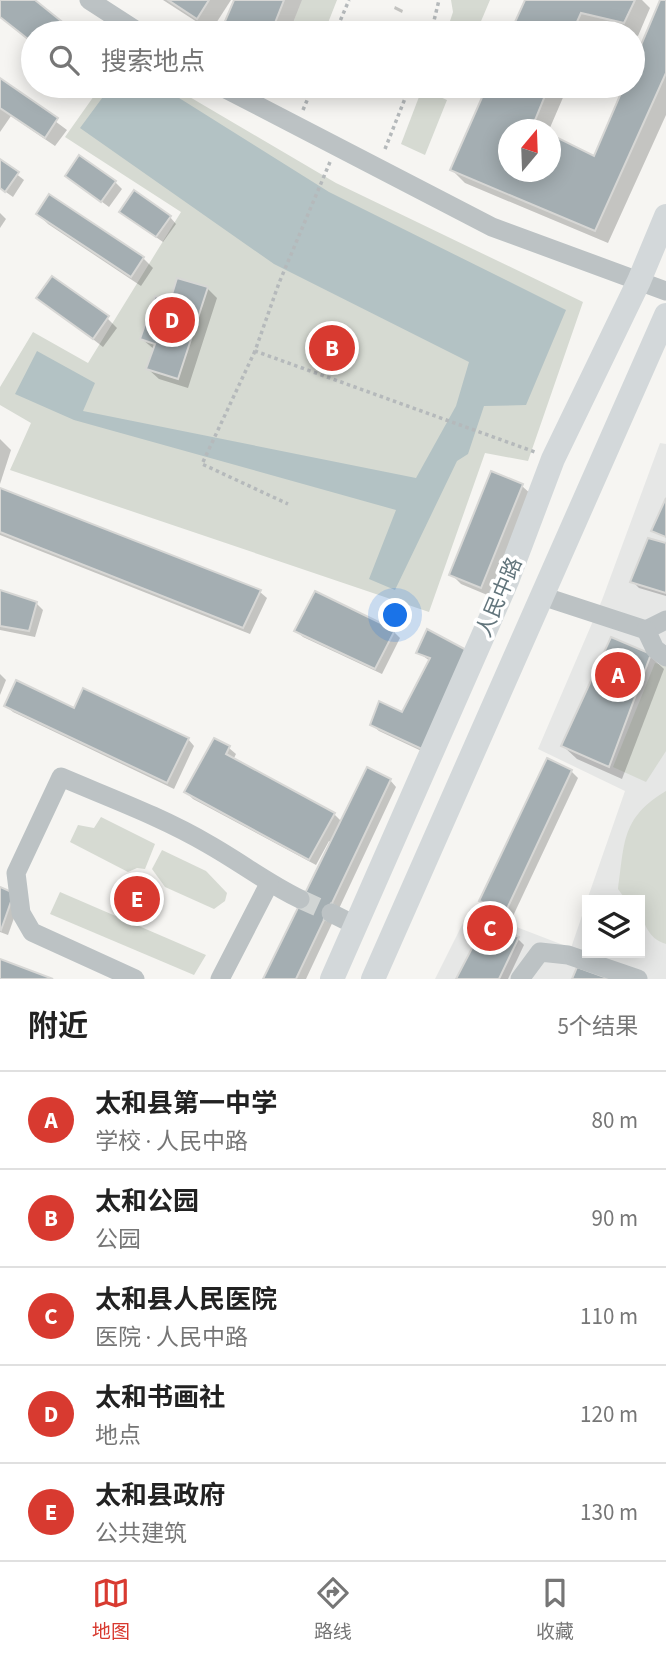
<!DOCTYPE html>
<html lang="zh">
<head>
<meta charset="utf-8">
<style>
  body { margin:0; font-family:"Source Sans 3","Noto Sans SC",sans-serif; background:#f6f6f6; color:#222 }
  .controls { position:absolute; right:21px; bottom:21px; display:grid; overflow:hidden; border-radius:0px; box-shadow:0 4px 18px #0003 }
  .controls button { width:63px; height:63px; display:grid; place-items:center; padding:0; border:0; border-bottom:2px solid #e0e0e0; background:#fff; color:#222; font:35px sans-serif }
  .compass { position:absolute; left:498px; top:119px; width:63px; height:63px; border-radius:50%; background:#fff; box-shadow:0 4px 18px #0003; rotate:19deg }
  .you { position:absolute; left:396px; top:616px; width:24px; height:24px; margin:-18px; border:5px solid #fff; border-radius:50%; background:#1a73e8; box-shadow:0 0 0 10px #1a73e833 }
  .badge { display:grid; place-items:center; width:46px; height:46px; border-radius:50%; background:#d83a30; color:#fff; font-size:23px; font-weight:700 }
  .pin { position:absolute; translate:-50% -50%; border:4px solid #fff; box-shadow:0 2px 7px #0006 }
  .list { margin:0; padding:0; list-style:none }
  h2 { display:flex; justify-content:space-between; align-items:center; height:91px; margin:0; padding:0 28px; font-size:30px }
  h2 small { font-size:23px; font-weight:400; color:#767676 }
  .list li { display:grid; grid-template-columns:46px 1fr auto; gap:21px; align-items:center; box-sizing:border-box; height:98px; padding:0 28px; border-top:2px solid #e0e0e0 }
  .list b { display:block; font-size:26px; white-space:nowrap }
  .list p { margin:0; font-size:23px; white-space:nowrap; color:#767676 }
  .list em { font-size:23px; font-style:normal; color:#767676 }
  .icon { flex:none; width:38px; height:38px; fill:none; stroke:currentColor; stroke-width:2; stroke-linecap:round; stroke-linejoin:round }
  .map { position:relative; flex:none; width:666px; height:979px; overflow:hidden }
  .search { position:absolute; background:#fff; box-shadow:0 4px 18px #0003; left:21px; right:21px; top:21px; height:77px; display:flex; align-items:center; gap:18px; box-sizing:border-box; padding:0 24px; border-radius:38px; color:#767676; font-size:26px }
  .sheet { height:581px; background:#fff }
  nav { display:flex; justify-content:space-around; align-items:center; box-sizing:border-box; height:98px; border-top:2px solid #e0e0e0; background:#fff; font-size:19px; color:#767676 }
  nav a { display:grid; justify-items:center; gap:4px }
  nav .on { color:#d83a30 }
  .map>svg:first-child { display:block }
</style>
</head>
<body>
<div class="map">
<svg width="666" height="979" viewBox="0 0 666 979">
  <rect width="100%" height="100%" fill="#f6f5f2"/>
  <path fill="#e6e7e6" d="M 660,443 L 666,444 L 666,979 L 435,979 L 470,909 L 571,948 L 587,901 L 587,953 L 640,953 L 640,900 L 587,900 L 625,791 L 538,749 L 602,600 Z"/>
  <g fill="#d6dad2">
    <path d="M 302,0 L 337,0 L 324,33 L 293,23 Z"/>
    <path d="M 451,0 L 490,0 L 476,33 L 449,24 L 453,12 Z"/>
    <path d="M 101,86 L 171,86 L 336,183 L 583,302 L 528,461 L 485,453 L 429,612 L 10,470 L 31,423 L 0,405 L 0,387 L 33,332 L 88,363 L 181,212 L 65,137 Z"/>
    <path d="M 422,89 L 447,100 L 425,155 L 401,144 Z"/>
    <path d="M 655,663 L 666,666 L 666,751 L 646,782 L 613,767 Z"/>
    <path d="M 666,791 L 666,944 C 647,939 640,917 640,900 L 626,900 L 618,889 C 625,842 621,818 666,791 Z"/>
    <path d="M 101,817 L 155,844 L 145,869 L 137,868 L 128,872 L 70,842 L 78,825 L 94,828 Z"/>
    <path d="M 162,850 L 206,871 L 227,893 L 225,901 L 214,909 L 165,887 L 152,869 Z"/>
    <circle cx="137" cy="899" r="18"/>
    <path d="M 60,892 L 206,955 L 194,975 L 50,914 Z"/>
  </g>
  <path fill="#b3c2c4" d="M 111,86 L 160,86 L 329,192 L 566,310 L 526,405 L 484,406 L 468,454 L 457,461 L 395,590 L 369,579 L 396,510 L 74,420 L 15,394 L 37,351 L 95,383 L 83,411 L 416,478 L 456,406 L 469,362 L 274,264 L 80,128 Z"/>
  <g fill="#0003">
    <path d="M 0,0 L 32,0 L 73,33 L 33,33 L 33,44 L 0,17 Z"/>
    <path d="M 163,0 L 231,0 L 211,31 Z"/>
    <path d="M 236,0 L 302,0 L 289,33 L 222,33 Z"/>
    <path d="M 526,0 L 642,0 L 650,8 L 638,36 L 594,25 L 590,33 L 512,33 Z"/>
    <path d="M 662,0 L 666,0 L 666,115 L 608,243 L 465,183 L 452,170 L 489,86 L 568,86 L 549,130 L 508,130 L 508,172 L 550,172 L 595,158 L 626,86 L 633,86 L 633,69 Z"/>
    <path d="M 395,6 L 403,10 L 402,13 L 394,9 Z"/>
    <path d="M 0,80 L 67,130 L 55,146 L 11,116 L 0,132 Z"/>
    <path d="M 86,86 L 101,86 L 95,93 Z"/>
    <path d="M 0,161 L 24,180 L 13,197 L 0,188 Z"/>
    <path d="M 67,176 L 115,182 L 122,189 L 109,207 Z"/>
    <path d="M 0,213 L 6,219 L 0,228 Z"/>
    <path d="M 38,214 L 143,258 L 153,268 L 141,286 L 48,224 Z"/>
    <path d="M 170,217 L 176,224 L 163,242 L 128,218 Z"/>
    <path d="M 207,288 L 217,298 L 188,388 L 159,379 L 148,369 L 155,350 L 142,339 L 171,303 Z"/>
    <path d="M 39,297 L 107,318 L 117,328 L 103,347 Z"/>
    <path d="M 0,439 L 11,450 L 0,484 Z"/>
    <path d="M 492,474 L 522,486 L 533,496 L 492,597 L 461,584 L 451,574 Z"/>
    <path d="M 0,490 L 260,592 L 267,598 L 250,634 L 0,535 Z"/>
    <path d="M 666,545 L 666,596 L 639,588 L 632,581 Z"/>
    <path d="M 0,592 L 36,603 L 43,610 L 35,637 L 0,630 Z"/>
    <path d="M 296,631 L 394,632 L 400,638 L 382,674 L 303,637 Z"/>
    <path d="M 419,653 L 471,654 L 430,755 L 379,731 L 372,725 L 403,714 L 430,661 Z"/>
    <path d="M 650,656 L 664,669 L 622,779 L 577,759 L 563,746 Z"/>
    <path d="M 0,674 L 6,680 L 0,695 Z"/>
    <path d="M 6,706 L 75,710 L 188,739 L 194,746 L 174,789 L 13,712 Z"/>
    <path d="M 229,748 L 236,754 L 233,760 L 334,814 L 342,822 L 390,780 L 396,787 L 306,979 L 266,979 L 332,842 L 329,841 L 316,865 L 193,799 L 186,792 Z"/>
    <path d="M 571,771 L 578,778 L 513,916 L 488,907 L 481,900 Z"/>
    <path d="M 0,889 L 20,901 L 8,935 L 0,932 Z"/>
    <path d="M 518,939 L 524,945 L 508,979 L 458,979 Z"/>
  </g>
  <g fill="#a4aeb2" stroke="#d7d7d5" stroke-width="2">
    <path d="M 0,0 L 35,0 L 76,33 L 33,33 L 33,43 L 0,17 Z"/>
    <path d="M 168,0 L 209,0 L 197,19 Z"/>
    <path d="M 234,0 L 284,0 L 271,33 L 220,33 Z"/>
    <path d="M 525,0 L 635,0 L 624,23 L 581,13 L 572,33 L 510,33 Z"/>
    <path d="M 660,0 L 666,0 L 666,73 L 595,231 L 450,170 L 487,86 L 549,86 L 533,125 L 542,130 L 508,130 L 508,172 L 550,172 L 550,134 L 594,156 L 624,86 L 633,86 L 633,64 Z"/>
    <path d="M 0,78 L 58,118 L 45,138 L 0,108 Z"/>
    <path d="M 79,155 L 116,181 L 101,202 L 65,176 Z"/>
    <path d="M 0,159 L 19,172 L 5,192 L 0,188 Z"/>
    <path d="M 134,190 L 171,216 L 156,237 L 119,212 Z"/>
    <path d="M 49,194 L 144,257 L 131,277 L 36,214 Z"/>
    <path d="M 52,276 L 109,316 L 93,339 L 36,298 Z"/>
    <path d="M 177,278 L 208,287 L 178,379 L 146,369 L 155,344 L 140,339 L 155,296 L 170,301 Z"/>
    <path d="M 491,471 L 523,484 L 481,588 L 449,575 Z"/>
    <path d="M 0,488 L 261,590 L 243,628 L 0,532 Z"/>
    <path d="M 666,498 L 666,537 L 651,531 Z"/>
    <path d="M 648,538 L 666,543 L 666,593 L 630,582 Z"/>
    <path d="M 0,590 L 37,602 L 29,631 L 0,626 Z"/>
    <path d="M 315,591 L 395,630 L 375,669 L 294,631 Z"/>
    <path d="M 427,629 L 472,653 L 424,750 L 370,725 L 379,701 L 402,712 L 430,658 L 416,653 Z"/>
    <path d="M 611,637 L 651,654 L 609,767 L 561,746 Z"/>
    <path d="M 16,680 L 74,708 L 83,688 L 189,738 L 167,783 L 4,706 Z"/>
    <path d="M 214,738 L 230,746 L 226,754 L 335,813 L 309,860 L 184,792 Z"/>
    <path d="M 547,758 L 572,770 L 506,911 L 479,901 Z"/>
    <path d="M 367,767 L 391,779 L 296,979 L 263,979 Z"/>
    <path d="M 0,887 L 14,893 L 1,930 L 0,929 Z"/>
    <path d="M 485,923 L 519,937 L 499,979 L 456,979 Z"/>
    <path d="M 0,959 L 53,979 L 0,979 Z"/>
    <path d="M 577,967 L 610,979 L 572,979 Z"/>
  </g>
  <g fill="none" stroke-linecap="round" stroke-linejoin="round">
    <path stroke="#d1d5d4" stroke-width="19" stroke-dasharray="19 10" stroke-linecap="butt" d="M 300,899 L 331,913"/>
    <g stroke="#b5b9bb" stroke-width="3.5" stroke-dasharray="3.5 3.5" stroke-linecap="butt">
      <path d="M 335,33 L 349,0"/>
      <path d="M 431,33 L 439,0"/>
      <path d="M 303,110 L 313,86"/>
      <path d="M 385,149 L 410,86"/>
      <path d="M 330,162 L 279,283 L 255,351 L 535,452"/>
      <path d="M 255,351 L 202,464 L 288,504"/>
    </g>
    <g stroke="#bcc2c4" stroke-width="19">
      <path d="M 89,0 L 140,33"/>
      <path d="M 220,86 L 492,227 L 666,291"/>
      <path d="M 542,596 L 646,630 L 666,620"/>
      <path d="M 646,630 L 655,649 L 666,657"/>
      <path d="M 331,913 L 355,925"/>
      <path d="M 135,979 L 32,932 L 21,913 L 16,873 L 61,777 C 110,798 162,817 208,844 C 240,862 267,883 300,899"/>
      <path d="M 220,979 L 269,884"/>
      <path d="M 520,979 L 540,952 L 568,955 L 638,979"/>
    </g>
    <g stroke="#d3d8da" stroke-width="24">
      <path d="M 332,979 L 507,581 L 553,459 L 639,281 L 666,216"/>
      <path d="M 373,979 L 666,315"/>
    </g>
  </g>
  <g text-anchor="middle" stroke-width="7" stroke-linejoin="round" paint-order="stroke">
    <g font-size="21" fill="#62757c" stroke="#fff">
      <text transform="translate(499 597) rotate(-67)" y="7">人民中路</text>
    </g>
  </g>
</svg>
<div class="controls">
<button><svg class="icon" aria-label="layers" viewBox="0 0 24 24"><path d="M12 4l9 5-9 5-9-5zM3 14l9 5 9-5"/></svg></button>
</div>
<svg class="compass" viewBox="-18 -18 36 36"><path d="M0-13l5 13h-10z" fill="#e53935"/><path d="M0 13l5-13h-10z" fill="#767676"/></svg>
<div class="you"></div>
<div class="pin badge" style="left:618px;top:675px">A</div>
<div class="pin badge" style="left:332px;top:348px">B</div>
<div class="pin badge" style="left:490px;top:928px">C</div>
<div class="pin badge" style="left:172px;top:320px">D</div>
<div class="pin badge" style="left:137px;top:899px">E</div>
<div class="search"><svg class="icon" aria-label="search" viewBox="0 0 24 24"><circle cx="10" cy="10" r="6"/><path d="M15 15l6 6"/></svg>搜索地点</div>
</div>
<section class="sheet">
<h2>附近<small>5个结果</small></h2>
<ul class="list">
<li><span class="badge">A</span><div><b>太和县第一中学</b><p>学校 · 人民中路</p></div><em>80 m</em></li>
<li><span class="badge">B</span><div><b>太和公园</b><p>公园</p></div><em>90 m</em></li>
<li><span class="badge">C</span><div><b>太和县人民医院</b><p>医院 · 人民中路</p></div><em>110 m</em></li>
<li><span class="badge">D</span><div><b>太和书画社</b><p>地点</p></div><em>120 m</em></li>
<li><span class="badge">E</span><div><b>太和县政府</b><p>公共建筑</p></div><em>130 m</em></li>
</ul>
</section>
<nav>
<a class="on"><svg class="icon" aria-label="map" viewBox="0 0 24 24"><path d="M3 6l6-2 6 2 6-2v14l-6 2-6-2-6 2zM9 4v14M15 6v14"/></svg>地图</a>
<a><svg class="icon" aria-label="directions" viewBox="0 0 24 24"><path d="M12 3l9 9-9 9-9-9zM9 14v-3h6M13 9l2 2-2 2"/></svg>路线</a>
<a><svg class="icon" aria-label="saved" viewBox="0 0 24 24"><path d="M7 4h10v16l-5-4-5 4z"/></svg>收藏</a>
</nav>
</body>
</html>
